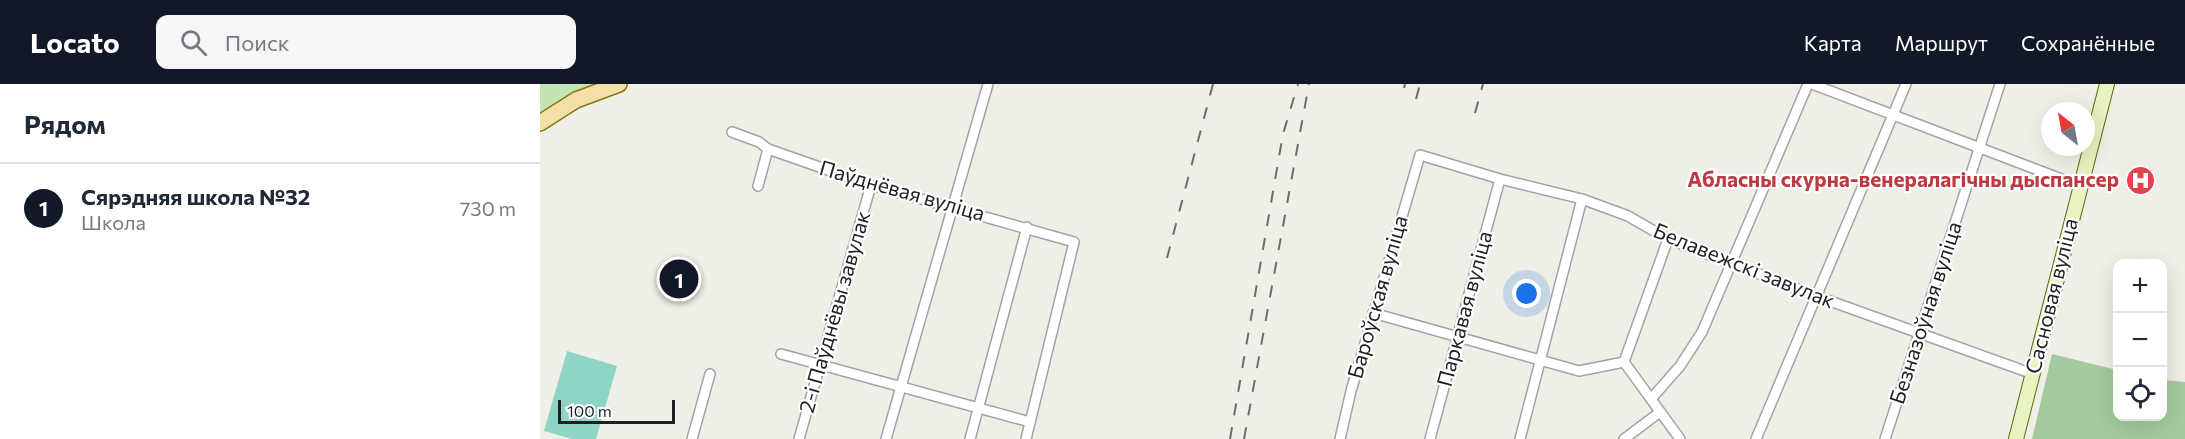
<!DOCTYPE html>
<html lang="ru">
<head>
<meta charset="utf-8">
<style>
  body { margin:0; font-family:Commissioner,sans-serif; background:#f6f6f7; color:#1f2937 }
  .controls { position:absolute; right:18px; bottom:18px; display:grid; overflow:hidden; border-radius:12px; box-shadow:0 6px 24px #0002 }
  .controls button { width:54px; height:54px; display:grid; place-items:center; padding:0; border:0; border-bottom:2px solid #e0e1e3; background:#fff; color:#1f2937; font:30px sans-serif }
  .compass { position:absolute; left:1501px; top:18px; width:54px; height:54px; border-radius:50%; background:#fff; box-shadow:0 6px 24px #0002; rotate:329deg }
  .scale { position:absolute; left:18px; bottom:15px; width:117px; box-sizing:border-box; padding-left:6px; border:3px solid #1f1f1f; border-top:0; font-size:16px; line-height:21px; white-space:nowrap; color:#1f1f1f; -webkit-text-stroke:4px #fff; paint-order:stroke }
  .you { position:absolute; left:987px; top:210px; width:21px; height:21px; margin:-15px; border:4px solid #fff; border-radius:50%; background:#1a73e8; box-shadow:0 0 0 9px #1a73e833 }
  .badge { display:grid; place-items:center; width:39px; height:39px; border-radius:50%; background:#111827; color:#fff; font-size:20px; font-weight:700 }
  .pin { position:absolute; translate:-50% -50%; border:3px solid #fff; box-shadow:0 2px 6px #0006 }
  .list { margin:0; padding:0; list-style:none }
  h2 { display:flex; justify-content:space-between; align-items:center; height:78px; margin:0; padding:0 24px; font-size:26px }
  h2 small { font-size:20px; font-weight:400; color:#747a83 }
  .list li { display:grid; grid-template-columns:39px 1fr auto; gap:18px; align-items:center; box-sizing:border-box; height:90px; padding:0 24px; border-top:2px solid #e0e1e3 }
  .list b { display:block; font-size:22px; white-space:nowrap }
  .list p { margin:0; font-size:20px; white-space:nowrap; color:#747a83 }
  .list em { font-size:20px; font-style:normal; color:#747a83 }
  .icon { flex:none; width:33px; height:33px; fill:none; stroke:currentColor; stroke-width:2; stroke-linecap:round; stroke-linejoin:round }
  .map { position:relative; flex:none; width:1645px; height:355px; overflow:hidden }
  header { display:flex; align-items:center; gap:36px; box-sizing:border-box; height:84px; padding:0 30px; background:#111827; color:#fff }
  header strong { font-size:28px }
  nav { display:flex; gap:33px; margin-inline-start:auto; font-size:21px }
  .search { width:420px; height:54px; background:#f6f6f7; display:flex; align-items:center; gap:15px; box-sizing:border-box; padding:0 21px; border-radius:12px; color:#747a83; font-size:22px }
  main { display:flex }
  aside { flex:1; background:#fff }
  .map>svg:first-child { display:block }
</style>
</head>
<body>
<header>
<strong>Locato</strong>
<div class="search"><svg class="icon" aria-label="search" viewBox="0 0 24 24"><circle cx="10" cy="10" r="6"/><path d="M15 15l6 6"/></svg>Поиск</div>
<nav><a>Карта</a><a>Маршрут</a><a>Сохранённые</a></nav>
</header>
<main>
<aside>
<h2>Рядом<small></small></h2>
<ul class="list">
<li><span class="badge">1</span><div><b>Сярэдняя школа №32</b><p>Школа</p></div><em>730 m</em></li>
</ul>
</aside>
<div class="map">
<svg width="1645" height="355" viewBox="0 0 1645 355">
  <rect width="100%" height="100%" fill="#efeee7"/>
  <path fill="#c2e4b2" d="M 0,0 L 63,0 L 35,11 L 0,30 Z"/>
  <path fill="#a5ca9f" d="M 1512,270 L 1577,286 L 1578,332 L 1622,332 L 1623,296 L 1645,298 L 1645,355 L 1492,355 Z"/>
  <path fill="#8dd6c6" d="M 27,267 L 77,282 L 56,355 L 32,355 L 4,347 Z"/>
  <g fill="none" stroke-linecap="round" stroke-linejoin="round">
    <defs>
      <g id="minor">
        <path d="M 1272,0 L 1540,102"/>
        <path d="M 192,48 L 219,58 L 228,65 L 331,101 L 534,158 L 486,355"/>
        <path d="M 218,102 L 228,65"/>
        <path d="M 833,229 L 1039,287 L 1084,278"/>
        <path d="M 241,270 L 490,338"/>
        <path d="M 1084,278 L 1128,155"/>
        <path d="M 1084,278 L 1140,355"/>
        <path d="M 1111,315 L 1140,282 L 1162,248 L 1268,0"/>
        <path d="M 152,355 L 170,290"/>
        <path d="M 259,355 L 331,101"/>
        <path d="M 346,355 L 448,0"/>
        <path d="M 430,355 L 487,143"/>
        <path d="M 800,355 L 811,307 L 880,71 L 960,95 L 1042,115 L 1088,132 L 1128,155 L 1276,212 L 1493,290"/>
        <path d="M 890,355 L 960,95"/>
        <path d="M 980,355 L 1042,115"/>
        <path d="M 1084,355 L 1120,328"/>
        <path d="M 1216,355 L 1366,0"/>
        <path d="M 1345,355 L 1460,0"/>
      </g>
      <path id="secondary" d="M 1476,355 L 1567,0"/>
      <path id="primary" d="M 0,39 L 36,16 L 79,0"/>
    </defs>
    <use href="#minor" stroke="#a3a3a3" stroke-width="12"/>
    <use href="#secondary" stroke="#536c10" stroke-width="16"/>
    <use href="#primary" stroke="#8b770f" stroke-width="18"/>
    <use href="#minor" stroke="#fff" stroke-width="9"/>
    <use href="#secondary" stroke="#e8f3c0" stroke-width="14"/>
    <use href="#primary" stroke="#f3dfa8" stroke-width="15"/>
    <g stroke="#6d6d6d" stroke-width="2" stroke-dasharray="12 12" stroke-linecap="butt">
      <path d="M 864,4 L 865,0"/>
      <path d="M 876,15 L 880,0"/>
      <path d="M 935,29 L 943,0"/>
      <path d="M 627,174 L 673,0"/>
      <path d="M 690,355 L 743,50 L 758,0"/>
      <path d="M 704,355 L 769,0"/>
    </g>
  </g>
  <defs>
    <symbol id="hospital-disc" viewBox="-11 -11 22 22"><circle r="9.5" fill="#e0444e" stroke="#fff"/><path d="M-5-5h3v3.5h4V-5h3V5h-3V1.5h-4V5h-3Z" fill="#fff"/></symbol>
  </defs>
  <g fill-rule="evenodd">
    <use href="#hospital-disc" x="1584" y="80" width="33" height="33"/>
  </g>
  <g text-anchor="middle" stroke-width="4.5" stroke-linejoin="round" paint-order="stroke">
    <g font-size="21" font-weight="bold" fill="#be3a42" stroke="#fff" text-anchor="end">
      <text x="1579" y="103">Абласны скурна-венералагічны дыспансер</text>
    </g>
    <g font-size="21" fill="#1f1f1f" stroke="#fff">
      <text transform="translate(362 107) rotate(16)" y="7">Паўднёвая вуліца</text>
      <text transform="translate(1204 182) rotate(22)" y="7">Белавежскі завулак</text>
      <text transform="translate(1512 212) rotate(-76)" y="7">Сасновая вуліца</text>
      <text transform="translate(838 213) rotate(-74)" y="7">Бароўская вуліца</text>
      <text transform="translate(925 225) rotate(-75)" y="7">Паркавая вуліца</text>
      <text transform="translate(295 228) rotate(-74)" y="7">2-і Паўднёвы завулак</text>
      <text transform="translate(1386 229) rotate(-72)" y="7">Безназоўная вуліца</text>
    </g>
  </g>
</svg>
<div class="controls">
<button>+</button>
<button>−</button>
<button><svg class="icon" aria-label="locate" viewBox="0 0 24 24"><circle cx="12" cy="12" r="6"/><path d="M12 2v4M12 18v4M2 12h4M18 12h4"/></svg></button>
</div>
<svg class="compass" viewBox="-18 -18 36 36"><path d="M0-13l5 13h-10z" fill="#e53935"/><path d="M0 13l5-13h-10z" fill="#747a83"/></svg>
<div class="scale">100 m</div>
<div class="you"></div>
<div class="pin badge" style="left:139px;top:195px">1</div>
</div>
</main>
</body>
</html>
